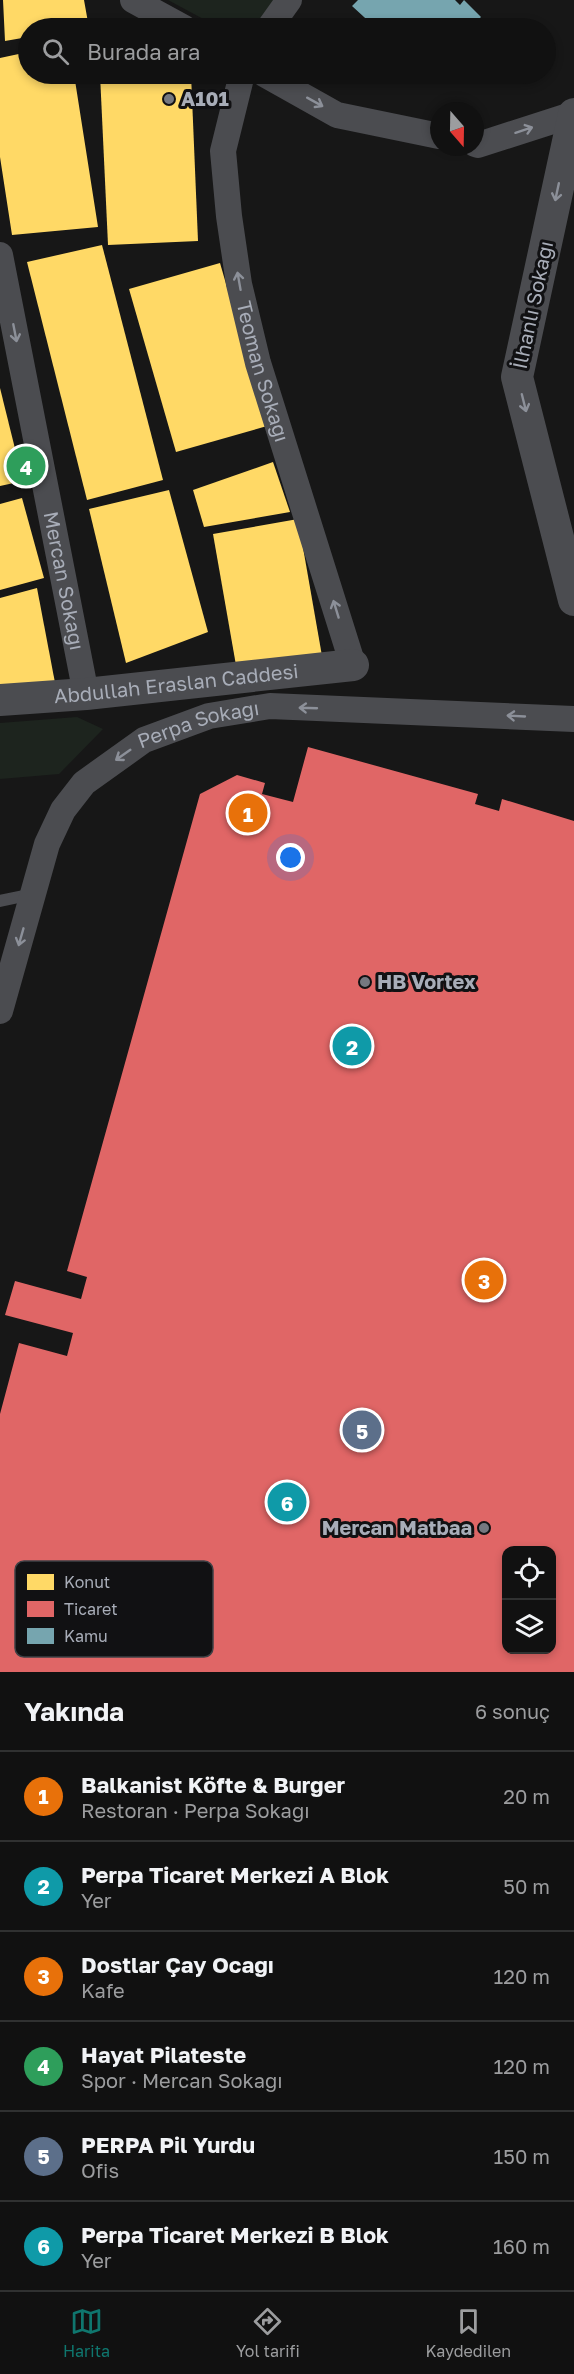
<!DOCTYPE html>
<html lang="tr">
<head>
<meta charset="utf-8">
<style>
  body { margin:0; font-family:"Golos Text",sans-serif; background:#1a1a1a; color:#f1f3f6 }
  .controls { position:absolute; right:18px; bottom:18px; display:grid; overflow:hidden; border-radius:12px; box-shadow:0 3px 9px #0003 }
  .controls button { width:54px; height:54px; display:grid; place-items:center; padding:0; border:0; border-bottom:2px solid #303131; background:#111; color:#f1f3f6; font:30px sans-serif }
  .compass { position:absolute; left:430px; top:102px; width:54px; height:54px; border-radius:50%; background:#111; box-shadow:0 3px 9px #0003; rotate:160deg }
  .you { position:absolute; left:291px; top:858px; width:21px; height:21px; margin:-15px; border:4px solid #fff; border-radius:50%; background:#1a73e8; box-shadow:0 0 0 9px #1a73e833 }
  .badge { display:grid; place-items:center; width:39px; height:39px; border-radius:50%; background:#0f766e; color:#fff; font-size:20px; font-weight:700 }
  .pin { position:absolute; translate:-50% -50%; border:3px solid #fff; box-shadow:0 2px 6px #0006 }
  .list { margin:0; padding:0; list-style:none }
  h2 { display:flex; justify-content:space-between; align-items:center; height:78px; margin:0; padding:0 24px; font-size:26px }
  h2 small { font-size:20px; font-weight:400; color:#9c9d9f }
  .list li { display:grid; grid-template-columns:39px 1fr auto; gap:18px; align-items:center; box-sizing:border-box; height:90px; padding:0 24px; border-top:2px solid #303131 }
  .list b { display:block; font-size:22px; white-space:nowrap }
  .list p { margin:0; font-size:20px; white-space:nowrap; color:#9c9d9f }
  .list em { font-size:20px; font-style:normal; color:#9c9d9f }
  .icon { flex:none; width:33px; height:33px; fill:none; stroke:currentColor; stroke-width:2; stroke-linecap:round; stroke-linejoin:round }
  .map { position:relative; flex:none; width:574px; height:1672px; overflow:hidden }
  .search { position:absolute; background:#111; box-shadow:0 3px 9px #0003; left:18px; right:18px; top:18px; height:66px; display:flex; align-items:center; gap:15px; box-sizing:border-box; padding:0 21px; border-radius:33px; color:#9c9d9f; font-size:22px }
  .sheet { height:618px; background:#111 }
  nav { display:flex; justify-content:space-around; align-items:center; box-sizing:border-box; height:84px; border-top:2px solid #303131; background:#111; font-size:16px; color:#9c9d9f }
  nav a { display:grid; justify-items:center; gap:3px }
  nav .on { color:#0f766e }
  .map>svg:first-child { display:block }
</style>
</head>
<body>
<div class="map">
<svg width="574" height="1672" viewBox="0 0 574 1672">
  <rect width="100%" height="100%" fill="#171717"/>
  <g fill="#1d241e">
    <path d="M 168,0 L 276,0 L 256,28 L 220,28 Z"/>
    <path d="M 77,717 L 103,729 L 59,774 L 0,779 L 0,723 Z"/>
  </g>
  <g fill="#ffd966">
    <path d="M 3,0 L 84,0 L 89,28 L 28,28 L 28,37 L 5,41 Z"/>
    <path d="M 28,52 L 28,74 L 74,74 L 98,227 L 12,235 L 0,157 L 0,58 Z"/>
    <path d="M 100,74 L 191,74 L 198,241 L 108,245 Z"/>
    <path d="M 102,245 L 163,480 L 87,500 L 27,262 Z"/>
    <path d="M 220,263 L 267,426 L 176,452 L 129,289 Z"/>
    <path d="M 0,388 L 23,481 L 0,486 Z"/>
    <path d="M 273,462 L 290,512 L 204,527 L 193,490 Z"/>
    <path d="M 169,490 L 208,632 L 126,663 L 89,509 Z"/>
    <path d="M 22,498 L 44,578 L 0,590 L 0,504 Z"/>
    <path d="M 298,519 L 322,656 L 237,671 L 213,534 Z"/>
    <path d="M 37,588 L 56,688 L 0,687 L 0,598 Z"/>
  </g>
  <path fill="#e06666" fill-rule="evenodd" d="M 308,747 L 478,794 L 475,804 L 499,811 L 502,799 L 574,821 L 574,1672 L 0,1672 L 0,1414 L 19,1343 L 67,1356 L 73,1333 L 5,1315 L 15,1281 L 81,1299 L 87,1277 L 67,1271 L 200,794 L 237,775 L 265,783 L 262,794 L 293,802 ZM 506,1550 L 552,1550 L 552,1650 L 506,1650 Z"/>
  <path fill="#76a5af" d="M 358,0 L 455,0 L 460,5 L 464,0 L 481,17 L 470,28 L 376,28 L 352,6 Z"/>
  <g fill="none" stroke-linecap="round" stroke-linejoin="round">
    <path stroke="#4b4c50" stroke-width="12" d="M 0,901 L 33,894"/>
    <g stroke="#4b4c50" stroke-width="26">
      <path d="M 133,0 L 184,28"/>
      <path d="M 269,28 L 289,0"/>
      <path id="s1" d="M 242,74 L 223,151 L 229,216 L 239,284 L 258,363 L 353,665"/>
      <path d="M 264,74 L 337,115 L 439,136"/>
      <path d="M 475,144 L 478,145 L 574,114"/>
      <path id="s2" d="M 0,255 L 86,694"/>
      <path id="s3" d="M 0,1011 L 47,844 L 63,810 L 84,783 L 144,740 L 209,716 L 270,706 L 574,719"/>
    </g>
    <g stroke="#4b4c50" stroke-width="32">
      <path d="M 574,114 L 517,377 L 574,600"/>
      <path id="s4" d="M 0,700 L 86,694 L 353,665"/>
    </g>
  </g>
  <defs><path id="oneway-shaft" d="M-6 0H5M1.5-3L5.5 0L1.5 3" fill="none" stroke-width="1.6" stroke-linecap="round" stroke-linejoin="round" transform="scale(1.5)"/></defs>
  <g stroke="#8c9099">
    <use href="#oneway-shaft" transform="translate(315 102) rotate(29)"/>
    <use href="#oneway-shaft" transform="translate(524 130) rotate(-18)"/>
    <use href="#oneway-shaft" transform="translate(557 192) rotate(102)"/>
    <use href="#oneway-shaft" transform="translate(239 281) rotate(-100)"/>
    <use href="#oneway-shaft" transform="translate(15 333) rotate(79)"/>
    <use href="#oneway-shaft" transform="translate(524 403) rotate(76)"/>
    <use href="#oneway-shaft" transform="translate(336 609) rotate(-107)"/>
    <use href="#oneway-shaft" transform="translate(308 708) rotate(-178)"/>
    <use href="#oneway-shaft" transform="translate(516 716) rotate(-177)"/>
    <use href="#oneway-shaft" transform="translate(123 755) rotate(145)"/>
    <use href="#oneway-shaft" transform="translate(21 937) rotate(106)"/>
  </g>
  <g fill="#757880" stroke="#111113" stroke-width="2">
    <circle cx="169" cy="99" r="6"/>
    <circle cx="365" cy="982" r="6"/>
    <circle cx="484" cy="1528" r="6"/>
  </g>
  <g text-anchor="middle" stroke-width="6" stroke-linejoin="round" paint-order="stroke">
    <g font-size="20" font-weight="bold" fill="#a8adb8" stroke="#111113" text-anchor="start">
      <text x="181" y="106">A101</text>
      <text x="377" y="989">HB Vortex</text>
      <text x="472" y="1535" text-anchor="end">Mercan Matbaa</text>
    </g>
    <g font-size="20" fill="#a8adb8" stroke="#111113">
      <text transform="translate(533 305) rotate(-78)" y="7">İlhanlı Sokağı</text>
      <text dy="7" stroke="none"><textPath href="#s1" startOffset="304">Teoman Sokağı</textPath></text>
      <text dy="7" stroke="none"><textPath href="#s2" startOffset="332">Mercan Sokağı</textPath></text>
      <text dy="7" stroke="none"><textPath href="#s4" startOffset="177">Abdullah Eraslan Caddesi</textPath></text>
      <text dy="7" stroke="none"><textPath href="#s3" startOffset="376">Perpa Sokağı</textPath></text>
    </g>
  </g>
  <rect x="15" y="1561" width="198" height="96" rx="9" fill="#111113" stroke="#3e4045" stroke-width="1.5"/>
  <rect x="27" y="1574" width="27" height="16" fill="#ffd966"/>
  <rect x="27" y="1601" width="27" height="16" fill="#e06666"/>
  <rect x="27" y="1628" width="27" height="16" fill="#76a5af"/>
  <g font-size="16" fill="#a8adb8">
    <text x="64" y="1588">Konut</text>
    <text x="64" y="1615">Ticaret</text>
    <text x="64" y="1642">Kamu</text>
  </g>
</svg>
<div class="controls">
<button><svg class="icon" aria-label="locate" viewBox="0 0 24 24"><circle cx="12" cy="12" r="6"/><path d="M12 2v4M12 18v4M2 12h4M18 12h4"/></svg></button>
<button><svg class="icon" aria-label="layers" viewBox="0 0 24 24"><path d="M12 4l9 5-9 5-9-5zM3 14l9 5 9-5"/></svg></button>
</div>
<svg class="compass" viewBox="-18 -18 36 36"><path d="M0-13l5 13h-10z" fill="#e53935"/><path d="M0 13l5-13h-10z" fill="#9c9d9f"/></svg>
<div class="you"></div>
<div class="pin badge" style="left:248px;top:813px;background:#e8710a">1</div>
<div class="pin badge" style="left:352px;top:1046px;background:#0f9aa8">2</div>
<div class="pin badge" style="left:484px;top:1280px;background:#e8710a">3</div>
<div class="pin badge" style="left:26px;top:466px;background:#2e9e5b">4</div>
<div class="pin badge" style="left:362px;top:1430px;background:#5c6f8a">5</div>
<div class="pin badge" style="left:287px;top:1502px;background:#0f9aa8">6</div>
<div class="search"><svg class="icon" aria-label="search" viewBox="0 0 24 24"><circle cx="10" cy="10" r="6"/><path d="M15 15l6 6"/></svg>Burada ara</div>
</div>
<section class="sheet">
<h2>Yakında<small>6 sonuç</small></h2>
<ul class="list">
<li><span class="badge" style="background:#e8710a">1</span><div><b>Balkanist Köfte &amp; Burger</b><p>Restoran · Perpa Sokağı</p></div><em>20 m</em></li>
<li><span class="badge" style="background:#0f9aa8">2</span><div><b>Perpa Ticaret Merkezi A Blok</b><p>Yer</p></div><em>50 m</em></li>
<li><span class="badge" style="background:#e8710a">3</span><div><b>Dostlar Çay Ocağı</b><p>Kafe</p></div><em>120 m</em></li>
<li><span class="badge" style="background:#2e9e5b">4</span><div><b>Hayat Pilateste</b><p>Spor · Mercan Sokağı</p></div><em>120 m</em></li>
<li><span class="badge" style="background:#5c6f8a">5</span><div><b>PERPA Pil Yurdu</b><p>Ofis</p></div><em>150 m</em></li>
<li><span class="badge" style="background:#0f9aa8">6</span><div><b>Perpa Ticaret Merkezi B Blok</b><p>Yer</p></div><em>160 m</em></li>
</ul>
</section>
<nav>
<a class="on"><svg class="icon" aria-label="map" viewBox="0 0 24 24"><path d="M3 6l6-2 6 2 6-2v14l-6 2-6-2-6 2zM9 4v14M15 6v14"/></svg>Harita</a>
<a><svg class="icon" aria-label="directions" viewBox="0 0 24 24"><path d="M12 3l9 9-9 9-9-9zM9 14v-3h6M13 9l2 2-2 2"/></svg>Yol tarifi</a>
<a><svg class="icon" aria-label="saved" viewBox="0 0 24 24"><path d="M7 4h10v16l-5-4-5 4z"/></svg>Kaydedilen</a>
</nav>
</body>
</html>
